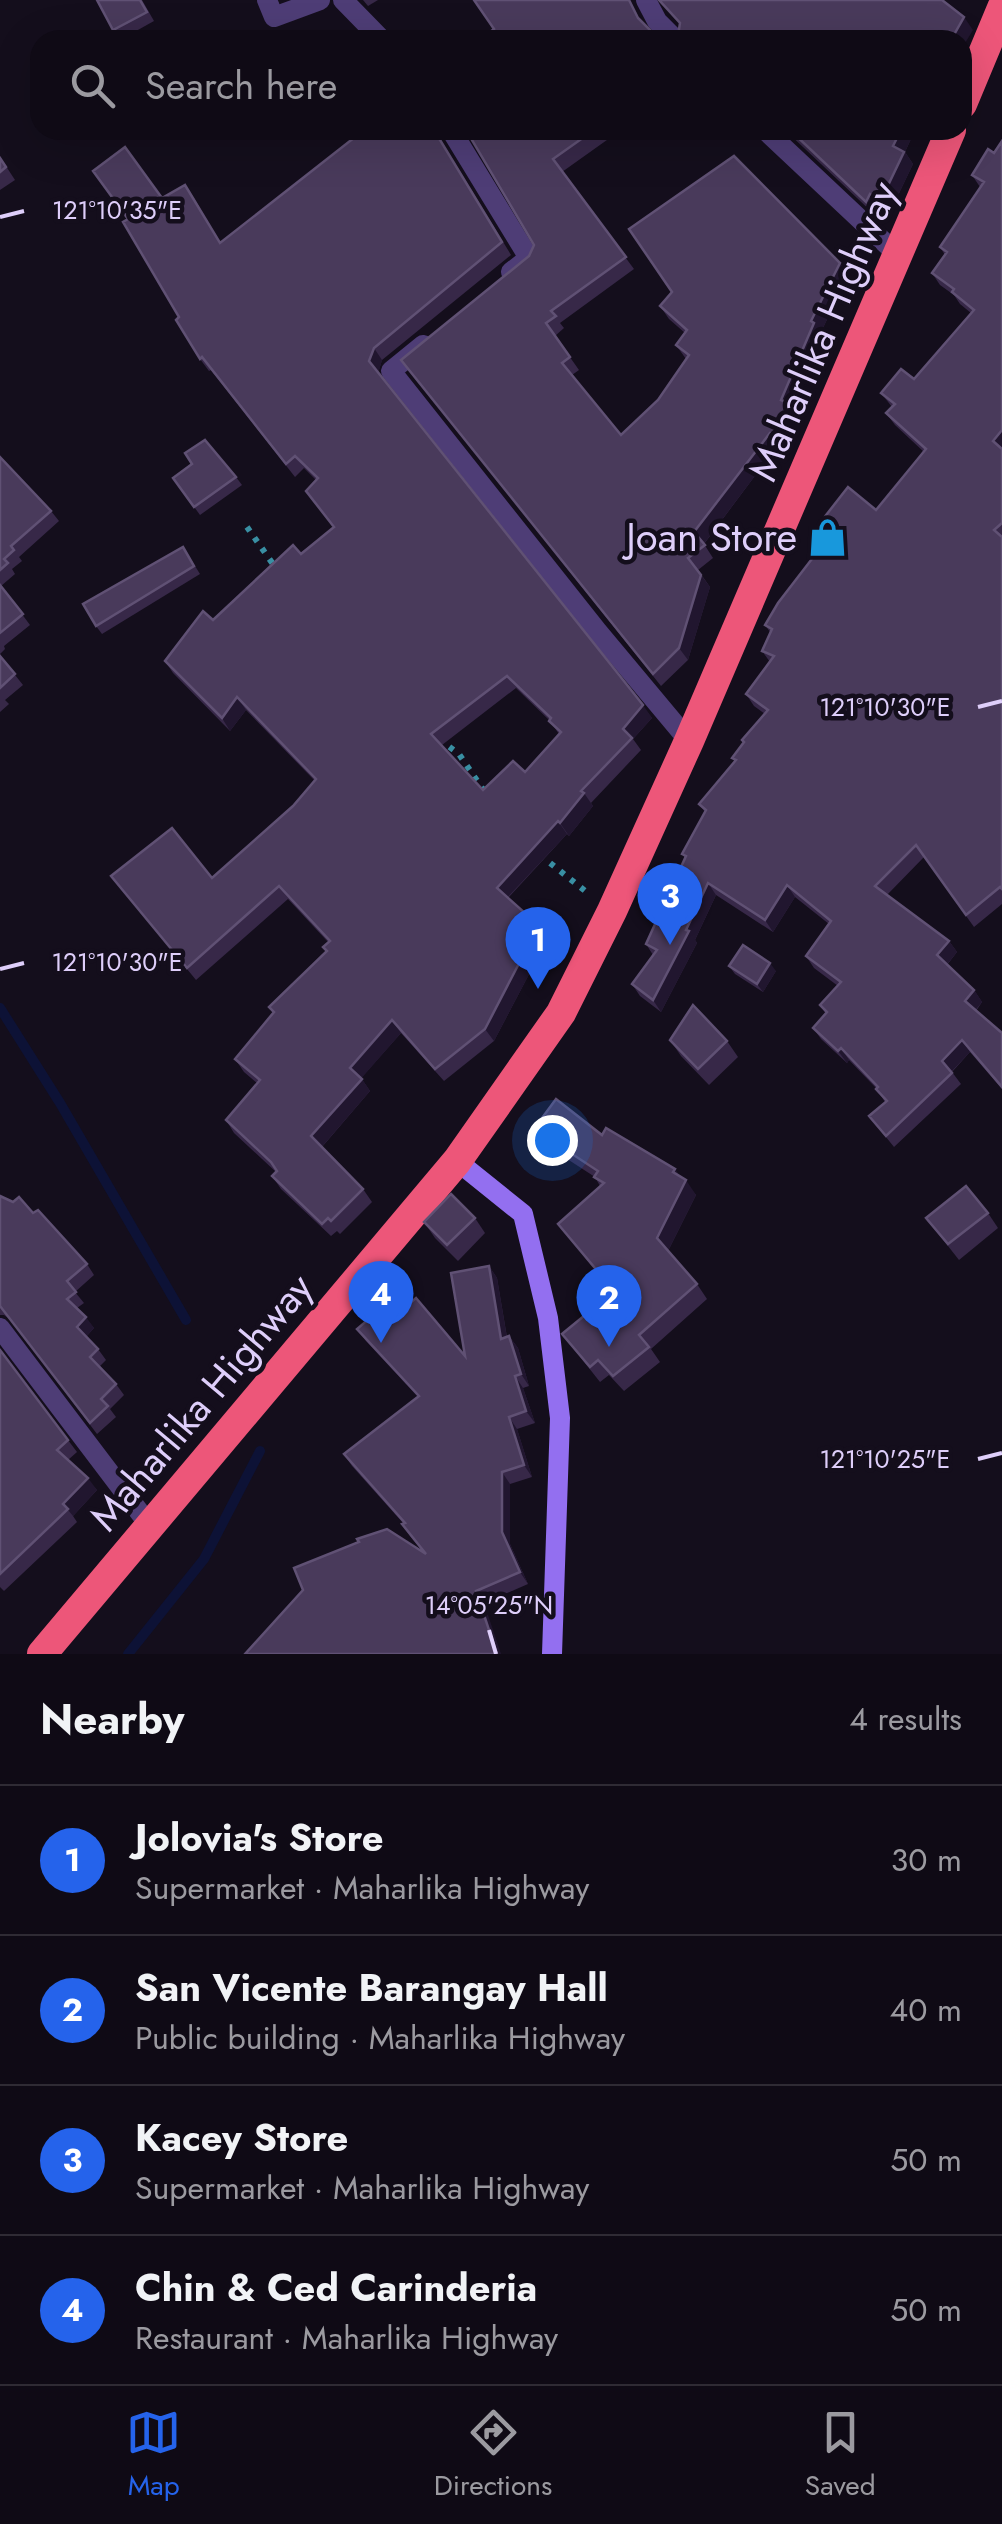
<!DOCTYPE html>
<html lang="en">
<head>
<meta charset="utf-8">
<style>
  body { margin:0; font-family:Jost,sans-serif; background:#18131e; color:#f1f3f6 }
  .you { position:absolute; left:552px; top:1140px; width:35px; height:35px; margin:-25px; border:8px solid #fff; border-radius:50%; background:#1a73e8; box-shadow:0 0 0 15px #1a73e833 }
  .badge { display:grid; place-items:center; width:65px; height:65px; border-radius:50%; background:#2563eb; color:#fff; font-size:32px; font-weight:700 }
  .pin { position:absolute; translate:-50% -82px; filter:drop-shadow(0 2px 5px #0008) }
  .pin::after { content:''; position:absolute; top:52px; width:35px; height:30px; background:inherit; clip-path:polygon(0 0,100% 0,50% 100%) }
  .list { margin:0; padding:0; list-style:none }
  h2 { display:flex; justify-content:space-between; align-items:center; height:130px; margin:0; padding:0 40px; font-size:42px }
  h2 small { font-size:32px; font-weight:400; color:#9b9aa0 }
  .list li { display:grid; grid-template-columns:65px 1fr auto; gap:30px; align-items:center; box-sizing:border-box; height:150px; padding:0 40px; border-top:2px solid #2f2b34 }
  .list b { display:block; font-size:38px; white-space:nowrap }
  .list p { margin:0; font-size:32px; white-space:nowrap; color:#9b9aa0 }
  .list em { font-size:32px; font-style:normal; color:#9b9aa0 }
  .icon { flex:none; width:55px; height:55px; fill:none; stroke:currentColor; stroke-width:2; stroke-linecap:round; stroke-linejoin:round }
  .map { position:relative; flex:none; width:1002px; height:1654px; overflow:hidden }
  .search { position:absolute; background:#0f0a15; box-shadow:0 10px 40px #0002; left:30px; right:30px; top:30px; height:110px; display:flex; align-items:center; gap:25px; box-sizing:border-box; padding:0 35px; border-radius:30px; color:#9b9aa0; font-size:38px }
  .sheet { height:730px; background:#0f0a15 }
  nav { display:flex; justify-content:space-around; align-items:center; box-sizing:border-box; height:140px; border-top:2px solid #2f2b34; background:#0f0a15; font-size:28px; color:#9b9aa0 }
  nav a { display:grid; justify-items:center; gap:5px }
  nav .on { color:#2563eb }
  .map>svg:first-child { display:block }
</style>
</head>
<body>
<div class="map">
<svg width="1002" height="1654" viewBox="0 0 1002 1654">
  <rect width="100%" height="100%" fill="#140e1c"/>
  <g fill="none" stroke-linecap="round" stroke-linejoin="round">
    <g stroke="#0d1236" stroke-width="10">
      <path d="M 0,1008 L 60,1103 L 186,1320"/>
      <path d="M 128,1654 L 204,1559 L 260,1451"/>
    </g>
    <g stroke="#398fa3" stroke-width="6" stroke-dasharray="5 8" stroke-linecap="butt">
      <path d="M 247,527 L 275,567"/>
      <path d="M 439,739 L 459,754 L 486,794"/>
      <path d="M 540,855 L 589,894"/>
    </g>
    <g stroke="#4e3d76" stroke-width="20">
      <path d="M 267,0 L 274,17 L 320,0"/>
      <path d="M 343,0 L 382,40"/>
      <path d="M 646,0 L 657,21 L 676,40"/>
      <path d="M 451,130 L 529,258 L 511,272"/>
      <path d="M 765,130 L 899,256"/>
      <path d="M 423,345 L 391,371 L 598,632 L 689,741"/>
      <path d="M 0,1328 L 150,1526"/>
    </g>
    <path stroke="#936ff0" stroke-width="20" d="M 457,1161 L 523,1214 L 548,1318 L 560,1418 L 552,1654"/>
    <g stroke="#ed5679" stroke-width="30">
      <path d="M 962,104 L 1002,8"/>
      <path d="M 42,1654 L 457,1161 L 561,1013 L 612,911 L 689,741 L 951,130"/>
    </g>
  </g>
  <g fill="#372848" fill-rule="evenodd">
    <path d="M 97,0 L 142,0 L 154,21 L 120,40 Z"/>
    <path d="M 363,0 L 378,0 L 368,6 Z"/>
    <path d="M 364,130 L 439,130 L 439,137 L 511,255 L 382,360 L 378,373 L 652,718 L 633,739 L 641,750 L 591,803 L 593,806 L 569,836 L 567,834 L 508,898 L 535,922 L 543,934 L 529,950 L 536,961 L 494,1041 L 444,1081 L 401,1033 L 361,1078 L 370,1091 L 322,1147 L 363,1189 L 372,1202 L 340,1234 L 337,1231 L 331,1236 L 281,1189 L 272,1176 L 276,1172 L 234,1133 L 226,1120 L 257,1083 L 244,1072 L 235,1059 L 273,1013 L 269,1007 L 327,951 L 323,947 L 328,942 L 288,899 L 196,980 L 111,876 L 212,878 L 293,806 L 315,781 L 246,710 L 230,731 L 173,673 L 165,661 L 213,620 L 334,527 L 306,491 L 316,480 L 304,468 L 295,477 L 211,370 L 209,371 L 200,359 L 127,219 L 162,198 L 194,198 L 220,243 ZM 516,688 L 549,720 L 559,734 L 525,772 L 483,790 L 442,745 Z"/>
    <path d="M 466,130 L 621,130 L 562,172 L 634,269 L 560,323 L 564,328 L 555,336 L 579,370 L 572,375 L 621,435 L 658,400 L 686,359 L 676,345 L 685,333 L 669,319 L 660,306 L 840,263 L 848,276 L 821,332 L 823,336 L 791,408 L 796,416 L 782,447 L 778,445 L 704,544 L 713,558 L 698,570 L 710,587 L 688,660 L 661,686 L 401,360 L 529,256 L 534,245 Z"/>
    <path d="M 785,130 L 915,130 L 905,152 L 913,164 L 890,212 L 879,207 L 875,215 Z"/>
    <path d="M 1002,141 L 1002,904 L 974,927 L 924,857 L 887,895 L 949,941 L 957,952 L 947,965 L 974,990 L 982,1002 L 976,1011 L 1002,1033 L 1002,1089 L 970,1052 L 952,1072 L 961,1084 L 894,1147 L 869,1116 L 885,1102 L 876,1088 L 849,1060 L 847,1063 L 821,1039 L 813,1028 L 826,1014 L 820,1005 L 838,986 L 814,968 L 806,956 L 829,924 L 795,897 L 773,932 L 716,895 L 695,940 L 697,943 L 661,1012 L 640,996 L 632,984 L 653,955 L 646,944 L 685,858 L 682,854 L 705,812 L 699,804 L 735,761 L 732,758 L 765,714 L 754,706 L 746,694 L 770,662 L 762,651 L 770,632 L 765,625 L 833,532 L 823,519 L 876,510 L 924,452 L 895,425 L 886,413 L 892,407 L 881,393 L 914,379 L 971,313 L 960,304 L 954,295 L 940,285 L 932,273 L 945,255 L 940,247 L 980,187 L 972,175 L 994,153 Z"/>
    <path d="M 0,157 L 15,180 L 0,190 Z"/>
    <path d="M 0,457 L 51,511 L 59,521 L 19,557 L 22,561 L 12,569 L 15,574 L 1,586 L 30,625 L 4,646 L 5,649 L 0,654 Z"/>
    <path d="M 236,477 L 242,485 L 200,515 L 173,478 Z"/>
    <path d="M 183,547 L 200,574 L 102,634 L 96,626 Z"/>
    <path d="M 0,656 L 23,685 L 5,700 L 9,704 L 0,712 Z"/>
    <path d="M 729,966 L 776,971 L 763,992 L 735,974 Z"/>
    <path d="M 670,1040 L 727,1041 L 738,1057 L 709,1085 L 681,1056 Z"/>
    <path d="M 534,1129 L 602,1135 L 680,1176 L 696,1195 L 668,1251 L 697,1284 L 707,1299 L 651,1349 L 660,1362 L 624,1391 L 609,1375 L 600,1382 L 562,1334 L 611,1294 L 607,1288 L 609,1287 L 558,1224 L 600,1186 L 595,1177 L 544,1144 Z"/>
    <path d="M 0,1196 L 33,1213 L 87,1264 L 94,1275 L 75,1292 L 84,1303 L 77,1308 L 94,1328 L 86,1337 L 98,1349 L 106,1360 L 100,1366 L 116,1384 L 124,1395 L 110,1409 L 116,1417 L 97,1434 L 11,1320 L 4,1315 L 0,1315 Z"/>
    <path d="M 988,1213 L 998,1228 L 959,1260 L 926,1218 Z"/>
    <path d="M 475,1218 L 485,1233 L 458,1261 L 435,1238 L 424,1222 Z"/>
    <path d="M 489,1266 L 497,1278 L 507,1337 L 509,1336 L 518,1348 L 529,1386 L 523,1388 L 535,1423 L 517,1429 L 532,1477 L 510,1484 L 510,1544 L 528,1584 L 484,1603 L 423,1552 L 410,1536 L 402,1524 L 403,1523 L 352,1466 L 344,1454 L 418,1397 L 366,1341 L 357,1329 L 465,1356 Z"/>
    <path d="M 0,1350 L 77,1452 L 68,1460 L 97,1490 L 73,1516 L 77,1522 L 4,1591 L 0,1587 Z"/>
  </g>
  <g fill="#21162f">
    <path d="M 964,17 L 973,30 L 962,48 L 962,40 L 951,40 Z"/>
    <path d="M 901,130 L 915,130 L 905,152 L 913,164 L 890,212 L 881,200 L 893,146 Z"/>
    <path d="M 870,194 L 879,207 L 875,215 L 866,202 Z"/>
    <path d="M 840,263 L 848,276 L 821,332 L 823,336 L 791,408 L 796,416 L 782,447 L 773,434 L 781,400 L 811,321 Z"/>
    <path d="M 374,348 L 382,360 L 378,374 L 369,361 Z"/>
    <path d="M 1002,430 L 1002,452 L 993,441 Z"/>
    <path d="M 770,433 L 778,445 L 703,545 L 694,532 Z"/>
    <path d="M 701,575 L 710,587 L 688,660 L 679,648 Z"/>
    <path d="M 237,697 L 246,710 L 230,731 L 222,718 Z"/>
    <path d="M 643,705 L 652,718 L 633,739 L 623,729 Z"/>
    <path d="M 584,793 L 593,806 L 569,836 L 560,823 Z"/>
    <path d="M 558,821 L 567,834 L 505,900 L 497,888 Z"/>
    <path d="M 708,883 L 716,895 L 695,940 L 697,943 L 661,1012 L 653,1000 Z"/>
    <path d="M 787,885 L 795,897 L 773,932 L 765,920 Z"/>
    <path d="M 535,922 L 543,934 L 529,950 L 536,961 L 494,1041 L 485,1029 L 518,940 Z"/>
    <path d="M 949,941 L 957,952 L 945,967 L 937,955 Z"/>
    <path d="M 770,963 L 776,971 L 763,992 L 757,984 Z"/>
    <path d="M 974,990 L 982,1002 L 973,1013 L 965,1001 Z"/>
    <path d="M 392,1020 L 401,1033 L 359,1081 L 350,1068 Z"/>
    <path d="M 962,1040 L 970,1052 L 950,1073 L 942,1061 Z"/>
    <path d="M 841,1048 L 849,1060 L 847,1063 L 838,1051 Z"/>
    <path d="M 362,1079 L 370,1091 L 320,1149 L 311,1136 Z"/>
    <path d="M 675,1169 L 685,1183 L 686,1180 L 696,1195 L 667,1253 L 657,1238 Z"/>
    <path d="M 489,1266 L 497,1278 L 509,1350 L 501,1339 Z"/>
    <path d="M 86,1317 L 94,1328 L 85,1338 L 77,1327 Z"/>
    <path d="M 509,1336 L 518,1348 L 529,1386 L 521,1374 Z"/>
    <path d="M 515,1376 L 523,1388 L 535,1423 L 526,1411 Z"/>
    <path d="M 509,1417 L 517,1429 L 532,1477 L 524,1465 Z"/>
    <path d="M 502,1472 L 510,1484 L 510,1544 L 528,1584 L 520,1572 L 502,1532 Z"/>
    <path d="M 88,1478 L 97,1490 L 73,1516 L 63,1504 Z"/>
    <path d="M 476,1591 L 484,1603 L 501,1654 L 497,1654 Z"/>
  </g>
  <g fill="#493a5b" stroke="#605174" stroke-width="2.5" fill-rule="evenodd">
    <path d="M 97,0 L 140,0 L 147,12 L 113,30 Z"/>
    <path d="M 474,0 L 629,0 L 638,18 L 658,38 L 667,40 L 479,40 L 494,29 Z"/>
    <path d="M 659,0 L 942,0 L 964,17 L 951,40 L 671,40 L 678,36 L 680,23 Z"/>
    <path d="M 362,36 L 373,40 L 356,40 Z"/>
    <path d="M 364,130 L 434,130 L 502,242 L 374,348 L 369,361 L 643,705 L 623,729 L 632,738 L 581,791 L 584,793 L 560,823 L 558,821 L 497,888 L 535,922 L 518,940 L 527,948 L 485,1029 L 435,1069 L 392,1020 L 350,1068 L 362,1079 L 311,1136 L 363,1189 L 331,1221 L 328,1218 L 322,1224 L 272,1176 L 277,1171 L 271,1162 L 226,1120 L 260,1080 L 235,1059 L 274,1012 L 269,1007 L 327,951 L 323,947 L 330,941 L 279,886 L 187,968 L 111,876 L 172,828 L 212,878 L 293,806 L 316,779 L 237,697 L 222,718 L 165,661 L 203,611 L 213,620 L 293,545 L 301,554 L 334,527 L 306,491 L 318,478 L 295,456 L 286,464 L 202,357 L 200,359 L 176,320 L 179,317 L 123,222 L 128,219 L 93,171 L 125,147 L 162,198 L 185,185 L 220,243 ZM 507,676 L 551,718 L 549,721 L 561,732 L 525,772 L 513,761 L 483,790 L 431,734 Z"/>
    <path d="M 466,130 L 594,130 L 553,159 L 626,257 L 551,311 L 556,316 L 546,323 L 570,357 L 562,363 L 621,435 L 658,400 L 689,355 L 676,345 L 687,330 L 660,306 L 672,292 L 629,229 L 734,156 L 840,263 L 811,321 L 814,323 L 781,400 L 788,403 L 773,434 L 770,433 L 694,532 L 705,545 L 688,558 L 701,575 L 679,648 L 653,674 L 401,360 L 529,256 L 534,245 Z"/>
    <path d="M 790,130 L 901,130 L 893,146 L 904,152 L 881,200 L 870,194 L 866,202 Z"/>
    <path d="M 1002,141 L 1002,430 L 993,441 L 1002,449 L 1002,523 L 994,530 L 1002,537 L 1002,889 L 1000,887 L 966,915 L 916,845 L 875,886 L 949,941 L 937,955 L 974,990 L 965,1001 L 1002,1033 L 1002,1087 L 962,1040 L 942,1061 L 952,1073 L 886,1136 L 869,1116 L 887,1101 L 876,1089 L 878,1087 L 841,1048 L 838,1051 L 813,1028 L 827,1012 L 820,1005 L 841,982 L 806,956 L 831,921 L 787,885 L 765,920 L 708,883 L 686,930 L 689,931 L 653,1000 L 632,984 L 657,950 L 646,944 L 686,856 L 682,854 L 706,810 L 699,804 L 736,760 L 732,758 L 744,742 L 742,740 L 768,710 L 746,694 L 774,656 L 762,651 L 772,629 L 765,625 L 778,603 L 835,529 L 823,519 L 848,487 L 876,510 L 926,449 L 886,413 L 895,404 L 881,393 L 901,369 L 914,379 L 974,310 L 952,292 L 954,289 L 932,273 L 947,252 L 940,247 L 984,182 L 972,175 L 988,149 L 994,153 Z"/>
    <path d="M 0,158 L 6,167 L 0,172 Z"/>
    <path d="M 205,440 L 236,477 L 194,507 L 173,478 L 192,464 L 185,453 Z"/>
    <path d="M 0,457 L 51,511 L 11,546 L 14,550 L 4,559 L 8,563 L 0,570 Z"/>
    <path d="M 183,547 L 194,566 L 96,626 L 83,604 Z"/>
    <path d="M 0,585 L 23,614 L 0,633 Z"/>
    <path d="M 0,656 L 15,674 L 0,688 Z"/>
    <path d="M 743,945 L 770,963 L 757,984 L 729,966 Z"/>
    <path d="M 693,1005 L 727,1041 L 698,1069 L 670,1040 Z"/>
    <path d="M 556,1099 L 602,1135 L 606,1128 L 675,1169 L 673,1172 L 686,1180 L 657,1238 L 697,1284 L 639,1335 L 649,1347 L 613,1376 L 598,1360 L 590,1367 L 562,1334 L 612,1293 L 607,1288 L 610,1286 L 558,1224 L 604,1183 L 594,1177 L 598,1171 L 534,1129 Z"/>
    <path d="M 966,1186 L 988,1213 L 948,1244 L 926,1218 Z"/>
    <path d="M 451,1194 L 475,1218 L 447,1245 L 424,1222 Z"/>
    <path d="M 0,1196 L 13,1202 L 19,1197 L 33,1213 L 38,1210 L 87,1264 L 67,1281 L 76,1292 L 67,1299 L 86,1317 L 77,1327 L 98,1349 L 90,1357 L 116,1384 L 101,1399 L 108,1406 L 90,1423 L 0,1306 Z"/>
    <path d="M 489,1266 L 501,1339 L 509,1336 L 521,1374 L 515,1376 L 526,1411 L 509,1417 L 524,1465 L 502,1472 L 502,1532 L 520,1572 L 476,1591 L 497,1654 L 245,1654 L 303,1590 L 294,1568 L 359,1542 L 357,1539 L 387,1529 L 426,1554 L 402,1524 L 405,1523 L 344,1454 L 419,1396 L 357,1329 L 398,1294 L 409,1304 L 416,1298 L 465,1356 L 451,1273 Z"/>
    <path d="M 0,1350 L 68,1440 L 57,1450 L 88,1478 L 63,1504 L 68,1509 L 0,1574 Z"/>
  </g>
  <path fill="none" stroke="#decefa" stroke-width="4" d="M 0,217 L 24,211M 978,707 L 1002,701M 0,969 L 24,963M 978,1459 L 1002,1453M 489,1630 L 496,1654"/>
  <defs>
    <symbol id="shop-bare" viewBox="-9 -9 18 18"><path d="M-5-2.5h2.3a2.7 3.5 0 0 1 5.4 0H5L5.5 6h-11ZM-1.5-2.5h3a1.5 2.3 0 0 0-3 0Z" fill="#1898dc" stroke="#140e1c" stroke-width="2.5" paint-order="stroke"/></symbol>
  </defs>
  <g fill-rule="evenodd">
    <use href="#shop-bare" x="800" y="510" width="55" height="55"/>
  </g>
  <g text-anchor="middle" stroke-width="9" stroke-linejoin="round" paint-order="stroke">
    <g font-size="40" fill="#decefa" stroke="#140e1c">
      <text transform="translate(823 331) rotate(-67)" y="14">Maharlika Highway</text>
      <text transform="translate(201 1402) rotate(-50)" y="14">Maharlika Highway</text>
    </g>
    <g font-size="40" fill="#decefa" stroke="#140e1c" text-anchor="end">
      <text x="797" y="551">Joan Store</text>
    </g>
  </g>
  <g font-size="25" text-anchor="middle" fill="#decefa" stroke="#140e1c" stroke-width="9" stroke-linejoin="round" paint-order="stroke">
    <text x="117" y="219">121°10'35"E</text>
    <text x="885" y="716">121°10'30"E</text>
    <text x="117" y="971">121°10'30"E</text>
    <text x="885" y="1468">121°10'25"E</text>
    <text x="489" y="1614">14°05'25"N</text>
  </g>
</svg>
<div class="you"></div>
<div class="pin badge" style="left:538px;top:989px">1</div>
<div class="pin badge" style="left:609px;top:1347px">2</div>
<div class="pin badge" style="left:670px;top:945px">3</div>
<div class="pin badge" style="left:381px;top:1343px">4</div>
<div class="search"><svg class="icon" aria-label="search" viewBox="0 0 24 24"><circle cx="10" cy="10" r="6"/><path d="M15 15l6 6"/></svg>Search here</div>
</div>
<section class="sheet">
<h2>Nearby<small>4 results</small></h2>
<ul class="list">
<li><span class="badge">1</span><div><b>Jolovia's Store</b><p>Supermarket · Maharlika Highway</p></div><em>30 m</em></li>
<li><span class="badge">2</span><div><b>San Vicente Barangay Hall</b><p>Public building · Maharlika Highway</p></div><em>40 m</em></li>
<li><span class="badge">3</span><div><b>Kacey Store</b><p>Supermarket · Maharlika Highway</p></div><em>50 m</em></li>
<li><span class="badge">4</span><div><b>Chin &amp; Ced Carinderia</b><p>Restaurant · Maharlika Highway</p></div><em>50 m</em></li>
</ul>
</section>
<nav>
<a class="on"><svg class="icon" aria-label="map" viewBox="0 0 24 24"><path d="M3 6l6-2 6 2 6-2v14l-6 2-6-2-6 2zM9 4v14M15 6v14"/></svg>Map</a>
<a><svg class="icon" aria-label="directions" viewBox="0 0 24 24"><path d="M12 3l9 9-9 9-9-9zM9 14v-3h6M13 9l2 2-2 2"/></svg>Directions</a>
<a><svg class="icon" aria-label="saved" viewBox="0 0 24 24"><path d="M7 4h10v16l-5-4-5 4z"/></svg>Saved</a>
</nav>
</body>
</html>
